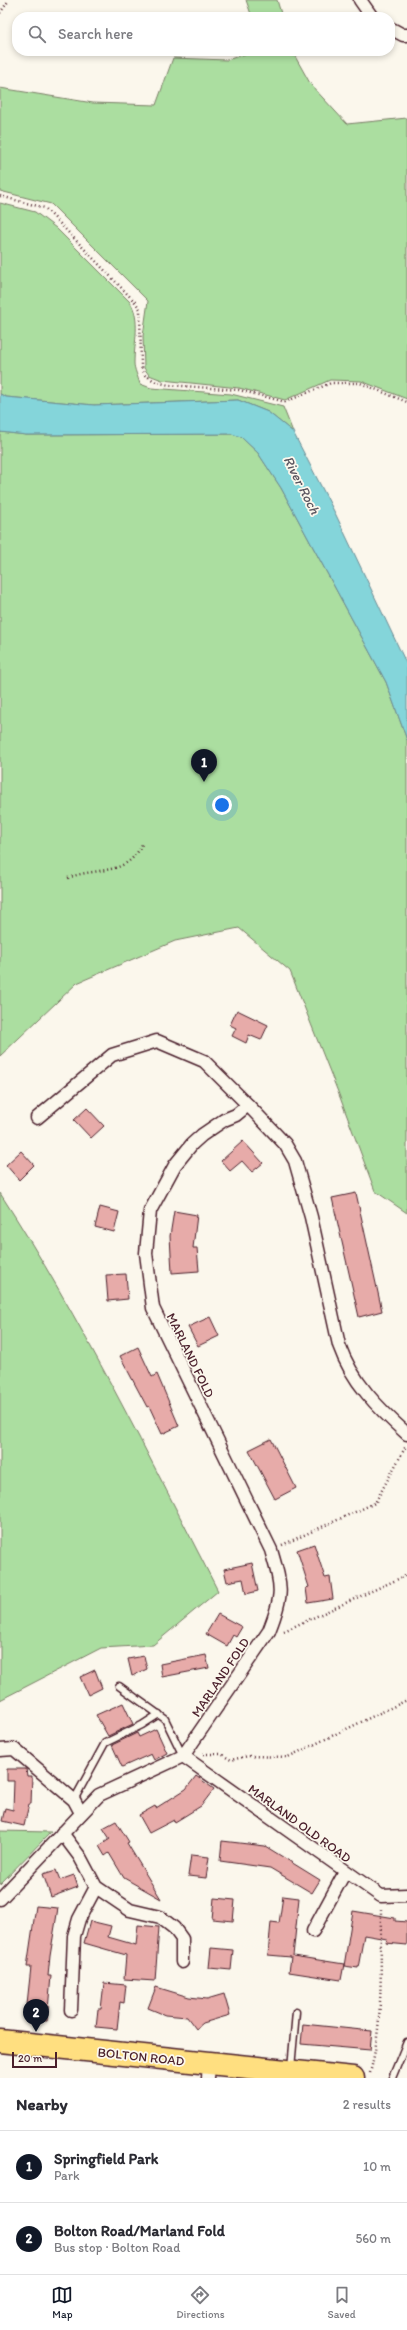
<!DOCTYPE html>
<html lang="en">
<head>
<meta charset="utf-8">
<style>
  body { margin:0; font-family:Itim,sans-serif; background:#f2f2f3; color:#2b2b33 }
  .scale { position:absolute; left:12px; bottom:10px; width:45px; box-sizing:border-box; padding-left:4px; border:2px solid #4a1f2b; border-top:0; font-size:11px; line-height:14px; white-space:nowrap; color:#4a1f2b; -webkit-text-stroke:3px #fbf7ec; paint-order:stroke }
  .you { position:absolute; left:222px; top:805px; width:14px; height:14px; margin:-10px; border:3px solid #fff; border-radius:50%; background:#1a73e8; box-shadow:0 0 0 6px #1a73e833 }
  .badge { display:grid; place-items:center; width:26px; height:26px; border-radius:50%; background:#111827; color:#fff; font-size:13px; font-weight:700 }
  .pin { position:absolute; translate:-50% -33px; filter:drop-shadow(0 1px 2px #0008) }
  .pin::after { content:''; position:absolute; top:21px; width:14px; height:12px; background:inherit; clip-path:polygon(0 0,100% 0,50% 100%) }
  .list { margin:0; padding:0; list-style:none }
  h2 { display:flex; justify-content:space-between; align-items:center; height:52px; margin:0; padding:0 16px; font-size:17px }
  h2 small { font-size:13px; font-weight:400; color:#7c7c81 }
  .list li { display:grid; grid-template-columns:26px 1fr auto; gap:12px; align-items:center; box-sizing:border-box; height:72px; padding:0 16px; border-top:1px solid #e1e1e2 }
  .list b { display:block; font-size:15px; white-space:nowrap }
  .list p { margin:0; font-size:13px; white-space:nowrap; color:#7c7c81 }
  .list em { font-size:13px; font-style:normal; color:#7c7c81 }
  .icon { flex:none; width:22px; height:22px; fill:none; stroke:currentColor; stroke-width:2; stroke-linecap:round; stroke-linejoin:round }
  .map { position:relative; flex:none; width:407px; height:2078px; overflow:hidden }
  .search { position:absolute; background:#fff; box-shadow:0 2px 6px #0003; left:12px; right:12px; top:12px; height:44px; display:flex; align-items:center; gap:10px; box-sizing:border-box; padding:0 14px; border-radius:16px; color:#7c7c81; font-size:15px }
  .sheet { height:196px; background:#fff }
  nav { display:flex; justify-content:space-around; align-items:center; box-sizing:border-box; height:56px; border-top:1px solid #e1e1e2; background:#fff; font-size:11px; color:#7c7c81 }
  nav a { display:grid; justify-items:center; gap:2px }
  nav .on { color:#111827 }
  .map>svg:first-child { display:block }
</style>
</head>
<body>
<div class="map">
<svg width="407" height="2078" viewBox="0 0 407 2078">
  <rect width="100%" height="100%" fill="#fbf7ec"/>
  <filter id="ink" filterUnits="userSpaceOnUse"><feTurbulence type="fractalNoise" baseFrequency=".025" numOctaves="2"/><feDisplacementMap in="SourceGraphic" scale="8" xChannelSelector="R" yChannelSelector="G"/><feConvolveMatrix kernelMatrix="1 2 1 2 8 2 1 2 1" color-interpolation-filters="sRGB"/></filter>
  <g filter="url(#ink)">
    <g fill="#abdea0" stroke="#7a7e66">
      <path d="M 246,0 L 277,0 L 282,17 L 252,17 Z"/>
      <path d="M 254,51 L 292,51 L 311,85 L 347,124 L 407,118 L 407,399 L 361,381 L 330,380 L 285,400 L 239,388 L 162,380 L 149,375 L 144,368 L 143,336 L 148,301 L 51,204 L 0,191 L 0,88 L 93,103 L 156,105 L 173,58 L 227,60 Z"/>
      <path d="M 0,203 L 35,212 L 56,228 L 130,302 C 141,320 134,342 134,363 C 134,369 138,377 140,384 L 151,388 L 231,394 L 283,407 L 293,432 L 268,412 L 238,400 L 94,405 L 6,397 L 0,394 Z"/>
      <path d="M 0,432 L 26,435 L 232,434 L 241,437 L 258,453 L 281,488 L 386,682 L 407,740 L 407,1213 L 375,1191 L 338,1092 L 290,971 L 239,928 L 175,941 L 77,983 L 0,1056 Z"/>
      <path d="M 0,1193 C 82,1320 149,1457 218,1591 L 153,1645 L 101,1648 L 0,1700 Z"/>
      <path d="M 0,1831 L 51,1832 L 0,1884 Z"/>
    </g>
    <path fill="#84d5da" stroke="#6d8c94" d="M 0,394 L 6,397 L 94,405 L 238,400 L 268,412 L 293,432 L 336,515 L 407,665 L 407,740 L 386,682 L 281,488 L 258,453 L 241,437 L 232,434 L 26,435 L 0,432 Z"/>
    <g fill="#e7aba9" stroke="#4a1f2b">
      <path d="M 237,1010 L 268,1025 L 261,1040 L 249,1035 L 246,1043 L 232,1036 L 236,1028 L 230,1025 Z"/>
      <path d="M 87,1108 L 104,1126 L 91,1138 L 74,1120 Z"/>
      <path d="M 243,1141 L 263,1163 L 252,1172 L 242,1161 L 230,1171 L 221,1161 Z"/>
      <path d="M 21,1151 L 34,1165 L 19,1180 L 6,1165 Z"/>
      <path d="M 356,1193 L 382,1311 L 359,1317 L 332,1198 Z"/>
      <path d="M 100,1207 L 119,1212 L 114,1232 L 95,1227 Z"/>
      <path d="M 174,1211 L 197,1215 L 193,1248 L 197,1248 L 199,1271 L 172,1273 L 170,1236 Z"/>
      <path d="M 126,1274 L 128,1299 L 108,1301 L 106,1275 Z"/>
      <path d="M 210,1317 L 219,1336 L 198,1346 L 188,1327 Z"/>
      <path d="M 138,1347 L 152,1377 L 157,1374 L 179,1426 L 162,1434 L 149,1406 L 147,1407 L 120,1356 Z"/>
      <path d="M 271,1439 L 296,1488 L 275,1499 L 249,1450 Z"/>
      <path d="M 314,1544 L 325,1578 L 330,1577 L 333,1599 L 308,1603 L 306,1588 L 309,1587 L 297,1550 Z"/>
      <path d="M 252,1563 L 258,1591 L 246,1594 L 243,1579 L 227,1582 L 224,1569 Z"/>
      <path d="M 218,1614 L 242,1627 L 236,1637 L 233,1635 L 227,1646 L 206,1634 Z"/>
      <path d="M 206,1655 L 209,1668 L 162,1677 L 160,1664 Z"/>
      <path d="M 144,1656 L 147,1669 L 132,1676 L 128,1659 Z"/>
      <path d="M 95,1670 L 102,1688 L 88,1695 L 80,1677 Z"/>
      <path d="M 123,1703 L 133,1724 L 108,1736 L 96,1715 Z"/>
      <path d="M 156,1729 L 167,1753 L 154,1760 L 151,1754 L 122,1767 L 112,1745 L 137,1733 L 139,1737 Z"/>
      <path d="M 7,1769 L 26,1769 L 27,1776 L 32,1776 L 31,1804 L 29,1804 L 24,1826 L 2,1821 L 5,1808 L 13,1810 L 14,1781 L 7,1781 Z"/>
      <path d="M 196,1776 L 214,1789 L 201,1806 L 175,1822 L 174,1820 L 149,1833 L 139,1815 L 155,1806 L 156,1808 L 186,1789 Z"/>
      <path d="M 116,1821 L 129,1842 L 127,1843 L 161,1899 L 124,1878 L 109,1853 L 105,1856 L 99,1846 L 110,1839 L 103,1828 Z"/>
      <path d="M 222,1841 L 265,1846 L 320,1880 L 312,1893 L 270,1868 L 220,1861 Z"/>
      <path d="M 191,1855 L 209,1857 L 206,1878 L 188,1876 Z"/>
      <path d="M 56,1870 L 60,1880 L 74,1875 L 78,1887 L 51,1897 L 43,1874 Z"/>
      <path d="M 283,1896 L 299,1898 L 293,1956 L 344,1964 L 341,1980 L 289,1972 L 291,1957 L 268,1955 L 271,1922 L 279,1923 Z"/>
      <path d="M 214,1898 L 235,1900 L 233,1921 L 212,1919 Z"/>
      <path d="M 36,1906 L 58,1908 L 50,1956 L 48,1976 L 51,1976 L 47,2021 L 35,2020 L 36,2014 L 26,2013 L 31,1967 L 27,1967 Z"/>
      <path d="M 353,1911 L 395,1918 L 395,1921 L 407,1922 L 407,1945 L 386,1943 L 387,1939 L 364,1935 L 358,1968 L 344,1966 Z"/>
      <path d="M 90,1921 L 111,1926 L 108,1937 L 136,1945 L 138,1925 L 159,1927 L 155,1981 L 124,1979 L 126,1955 L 84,1943 Z"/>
      <path d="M 211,1948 L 233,1950 L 231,1970 L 209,1968 Z"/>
      <path d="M 104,1983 L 126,1985 L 124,2003 L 120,2002 L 117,2029 L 96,2027 L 98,2009 L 101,2009 Z"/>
      <path d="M 156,1987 L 189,1997 L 207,1999 L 224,1994 L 230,2015 L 203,2023 L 196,2029 L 187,2017 L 165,2015 L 148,2008 Z"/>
      <path d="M 303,2024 L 372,2031 L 370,2050 L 301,2044 Z"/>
    </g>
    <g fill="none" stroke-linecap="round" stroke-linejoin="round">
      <defs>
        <g id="lane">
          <path d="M 119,1686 L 165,1719 L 183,1756"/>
          <path d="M 74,1800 L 105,1743 L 142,1725 L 159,1714"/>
          <path d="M 291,2068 L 296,2012"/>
          <path d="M 392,2078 L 407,2042"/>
        </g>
        <g id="street">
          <path d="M 360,0 L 372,17"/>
          <path d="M 390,28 L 403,35 L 407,35"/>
          <path d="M 37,1118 L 112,1055 L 157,1041 L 204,1061 L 248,1105"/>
          <path d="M 0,1750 L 14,1749 L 74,1800 L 81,1813"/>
          <path d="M 183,1756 L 381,1896 L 407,1895"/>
          <path d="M 62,1833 L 80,1857 L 96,1887 L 130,1910 L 160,1917 L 174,1928 L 182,1939 L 182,1962"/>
          <path d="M 0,1899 L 99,1795 L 183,1756 L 269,1631 C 284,1593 282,1588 271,1550 L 153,1308 L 146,1253 L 150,1211 L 175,1165 L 192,1144 L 202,1135 L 224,1120 L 236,1115 L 248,1105 L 285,1144 L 295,1161 L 311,1217 L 339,1345 C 352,1382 378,1408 407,1434"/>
          <path d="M 313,1931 L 345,1872"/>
          <path d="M 71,2010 L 74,1936 L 79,1919 L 96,1887"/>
          <path d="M 208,2078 L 209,2063"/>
        </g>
        <path id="highway" d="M 0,2041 L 353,2078"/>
      </defs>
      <use href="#lane" stroke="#4a1f2b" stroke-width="9"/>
      <use href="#street" stroke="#4a1f2b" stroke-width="15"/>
      <use href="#highway" stroke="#4a1f2b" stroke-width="25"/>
      <g stroke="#4a1f2b" stroke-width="2.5" stroke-dasharray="1 3" stroke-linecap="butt">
        <path d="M 0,13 L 9,0"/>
        <path d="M 0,196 L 45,208 L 135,302 L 140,309 L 141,367 L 145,375 L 156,382 L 169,385 L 239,390 L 285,402 L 331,383 L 360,383 L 407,402"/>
        <path d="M 68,878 C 97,866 128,878 143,842"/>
        <path d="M 282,1545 L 375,1503 L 406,1446"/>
        <path d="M 284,1631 L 407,1575"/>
        <path d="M 203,1754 L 221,1754 L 231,1760 L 248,1756 L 288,1757 L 407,1700"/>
        <path d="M 370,2073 C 384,2021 380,1963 381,1909"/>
      </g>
      <use href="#lane" stroke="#fbf7ec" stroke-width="6"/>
      <use href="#street" stroke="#fbf7ec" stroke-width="12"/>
      <use href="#highway" stroke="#ffdf80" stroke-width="22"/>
    </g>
  </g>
  <g text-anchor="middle" stroke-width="3.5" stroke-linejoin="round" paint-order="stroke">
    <g font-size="13" fill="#4a1f2b" stroke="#fbf7ec">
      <text transform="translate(191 1355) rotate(64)" y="5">MARLAND FOLD</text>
      <text transform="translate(220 1677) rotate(-56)" y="5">MARLAND FOLD</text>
      <text transform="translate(300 1823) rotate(36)" y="5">MARLAND OLD ROAD</text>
      <text transform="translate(141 2056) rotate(6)" y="5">BOLTON ROAD</text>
    </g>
    <g font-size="14" font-style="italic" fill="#5b5660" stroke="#fbf7ec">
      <text transform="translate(302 485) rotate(63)" y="5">River Roch</text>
    </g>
  </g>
</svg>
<div class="scale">20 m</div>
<div class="you"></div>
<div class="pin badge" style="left:204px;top:782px">1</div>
<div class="pin badge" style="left:36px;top:2032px">2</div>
<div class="search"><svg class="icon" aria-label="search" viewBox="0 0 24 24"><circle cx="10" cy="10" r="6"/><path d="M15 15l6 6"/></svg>Search here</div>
</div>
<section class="sheet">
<h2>Nearby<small>2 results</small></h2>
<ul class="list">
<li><span class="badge">1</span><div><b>Springfield Park</b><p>Park</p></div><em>10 m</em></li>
<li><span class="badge">2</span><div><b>Bolton Road/Marland Fold</b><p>Bus stop · Bolton Road</p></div><em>560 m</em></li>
</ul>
</section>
<nav>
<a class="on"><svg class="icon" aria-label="map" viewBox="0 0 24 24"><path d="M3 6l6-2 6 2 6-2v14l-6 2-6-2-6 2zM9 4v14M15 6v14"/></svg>Map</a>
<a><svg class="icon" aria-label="directions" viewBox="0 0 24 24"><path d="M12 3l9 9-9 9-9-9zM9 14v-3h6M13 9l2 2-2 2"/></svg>Directions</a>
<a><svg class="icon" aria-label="saved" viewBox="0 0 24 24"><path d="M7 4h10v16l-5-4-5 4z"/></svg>Saved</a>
</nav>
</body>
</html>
